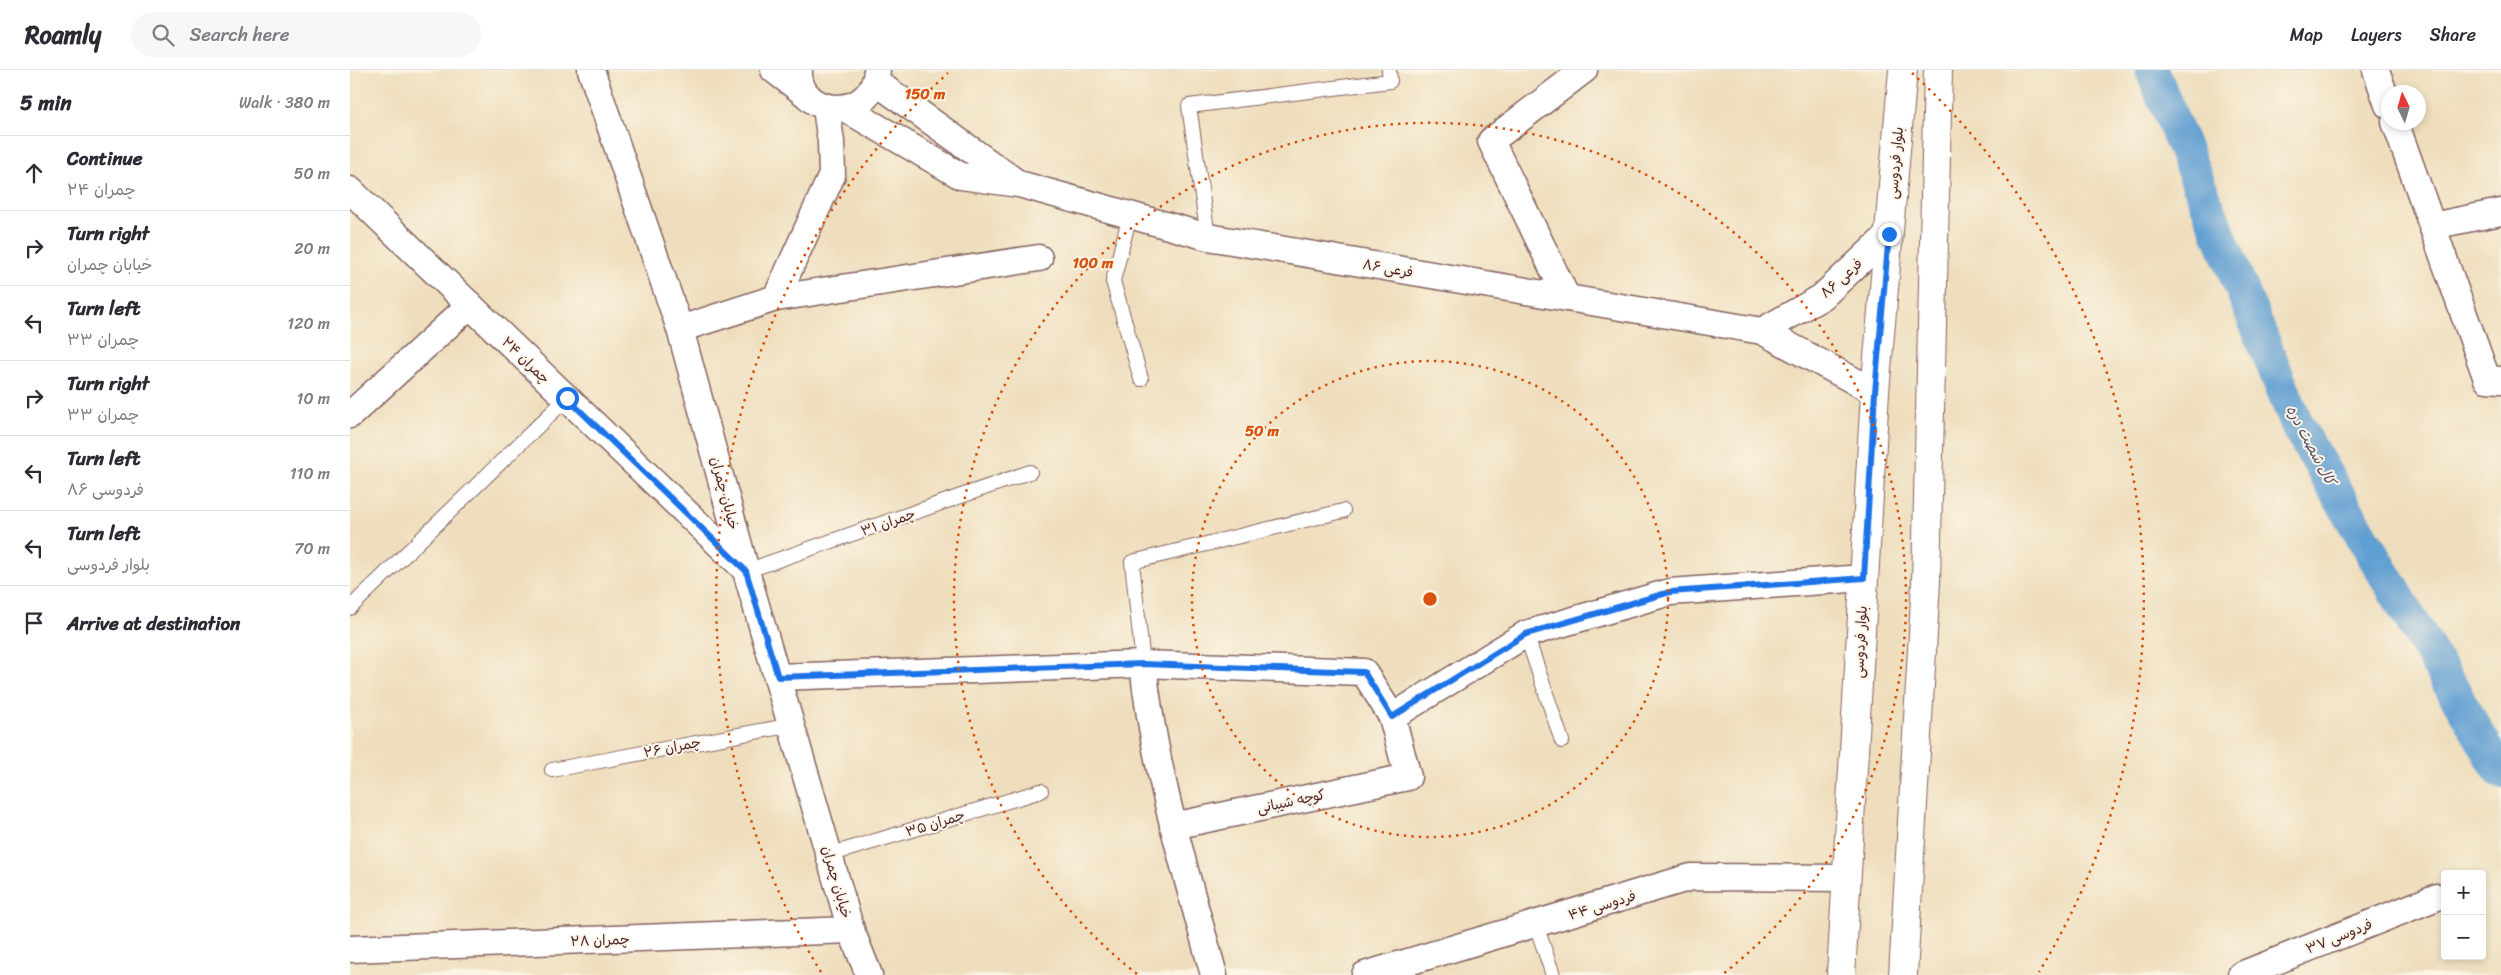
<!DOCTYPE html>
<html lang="en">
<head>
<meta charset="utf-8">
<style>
  body { margin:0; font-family:Sriracha,"Playpen Sans Arabic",sans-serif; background:#f7f7f7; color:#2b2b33 }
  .controls { position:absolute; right:15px; bottom:15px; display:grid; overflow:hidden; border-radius:5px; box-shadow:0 2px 8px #0003 }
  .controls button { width:45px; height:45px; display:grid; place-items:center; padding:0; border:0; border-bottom:1px solid #e1e1e2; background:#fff; color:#2b2b33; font:25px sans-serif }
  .compass { position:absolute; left:2031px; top:15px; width:45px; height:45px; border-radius:50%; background:#fff; box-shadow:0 2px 8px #0003; rotate:355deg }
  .stop { position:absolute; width:15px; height:15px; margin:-11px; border:4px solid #1a73e8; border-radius:50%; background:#fff }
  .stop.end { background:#1a73e8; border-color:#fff; box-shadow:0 1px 5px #0008 }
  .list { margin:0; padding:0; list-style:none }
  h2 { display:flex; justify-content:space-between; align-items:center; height:65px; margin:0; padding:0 20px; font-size:21px }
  h2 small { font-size:16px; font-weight:400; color:#7c7c81 }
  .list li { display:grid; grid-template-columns:32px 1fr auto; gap:15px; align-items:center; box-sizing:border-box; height:75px; padding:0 20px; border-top:1px solid #e1e1e2 }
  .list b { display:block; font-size:19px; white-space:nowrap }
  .list p { margin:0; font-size:16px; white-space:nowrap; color:#7c7c81 }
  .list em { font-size:16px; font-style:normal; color:#7c7c81 }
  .icon { flex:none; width:28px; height:28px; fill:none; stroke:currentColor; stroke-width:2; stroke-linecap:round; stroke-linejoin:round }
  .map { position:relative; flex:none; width:2151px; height:905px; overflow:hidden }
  header { display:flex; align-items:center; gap:30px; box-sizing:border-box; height:70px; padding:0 25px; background:#fff; border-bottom:1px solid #e1e1e2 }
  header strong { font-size:24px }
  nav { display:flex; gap:28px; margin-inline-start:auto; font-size:18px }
  .search { width:350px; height:45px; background:#f7f7f7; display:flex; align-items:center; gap:12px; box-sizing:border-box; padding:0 18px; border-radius:28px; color:#7c7c81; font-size:19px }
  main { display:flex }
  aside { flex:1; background:#fff }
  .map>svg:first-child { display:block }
</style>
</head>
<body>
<header>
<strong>Roamly</strong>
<div class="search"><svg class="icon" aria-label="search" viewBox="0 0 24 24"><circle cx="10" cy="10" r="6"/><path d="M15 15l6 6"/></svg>Search here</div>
<nav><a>Map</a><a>Layers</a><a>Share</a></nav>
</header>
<main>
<aside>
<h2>5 min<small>Walk · 380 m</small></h2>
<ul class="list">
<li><svg class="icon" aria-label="ahead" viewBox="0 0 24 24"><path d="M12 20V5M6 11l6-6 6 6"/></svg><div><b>Continue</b><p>چمران ۲۴</p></div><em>50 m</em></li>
<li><svg class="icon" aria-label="right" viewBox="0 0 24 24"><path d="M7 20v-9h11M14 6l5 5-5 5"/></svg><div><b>Turn right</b><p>خیابان چمران</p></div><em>20 m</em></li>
<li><svg class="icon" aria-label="left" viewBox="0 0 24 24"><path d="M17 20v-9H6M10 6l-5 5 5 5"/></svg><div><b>Turn left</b><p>چمران ۳۳</p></div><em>120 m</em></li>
<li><svg class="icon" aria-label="right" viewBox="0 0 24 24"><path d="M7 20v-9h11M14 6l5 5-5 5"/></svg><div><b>Turn right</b><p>چمران ۳۳</p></div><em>10 m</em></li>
<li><svg class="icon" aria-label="left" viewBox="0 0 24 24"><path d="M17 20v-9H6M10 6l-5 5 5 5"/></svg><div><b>Turn left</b><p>فردوسی ۸۶</p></div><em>110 m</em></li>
<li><svg class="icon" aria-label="left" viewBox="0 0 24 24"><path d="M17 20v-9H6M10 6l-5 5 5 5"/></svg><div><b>Turn left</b><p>بلوار فردوسی</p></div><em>70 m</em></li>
<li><svg class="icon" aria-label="arrive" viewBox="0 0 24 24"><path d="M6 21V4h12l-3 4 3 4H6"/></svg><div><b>Arrive at destination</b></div></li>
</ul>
</aside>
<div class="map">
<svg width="2151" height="905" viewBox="0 0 2151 905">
  <rect width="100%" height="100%" fill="#fcf5e5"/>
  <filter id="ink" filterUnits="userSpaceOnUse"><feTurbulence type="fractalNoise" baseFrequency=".02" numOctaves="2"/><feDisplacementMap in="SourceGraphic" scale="10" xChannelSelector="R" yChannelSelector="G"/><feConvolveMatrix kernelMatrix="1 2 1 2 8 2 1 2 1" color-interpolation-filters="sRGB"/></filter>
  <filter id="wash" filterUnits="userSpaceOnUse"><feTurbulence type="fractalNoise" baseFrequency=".0096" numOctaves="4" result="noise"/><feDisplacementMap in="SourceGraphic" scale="20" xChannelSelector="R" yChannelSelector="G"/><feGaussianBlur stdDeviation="1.12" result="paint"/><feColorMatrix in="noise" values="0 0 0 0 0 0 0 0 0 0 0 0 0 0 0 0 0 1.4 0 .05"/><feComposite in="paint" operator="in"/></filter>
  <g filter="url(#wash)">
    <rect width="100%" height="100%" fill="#eedebd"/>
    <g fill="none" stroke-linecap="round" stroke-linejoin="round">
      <path stroke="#609fd2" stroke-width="34" d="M 1802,0 L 1949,359 L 2151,702"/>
    </g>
  </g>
  <g filter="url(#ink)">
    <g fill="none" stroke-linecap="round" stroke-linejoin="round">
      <defs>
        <g id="service">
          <path d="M 780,145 L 763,211 L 791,309"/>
          <path d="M 858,167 L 839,36 L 1040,11 L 1039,0"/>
          <path d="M 396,501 L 680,402"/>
          <path d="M 0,538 L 217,328"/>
          <path d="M 1176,564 L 1212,671"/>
          <path d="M 793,594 L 782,492 L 993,441"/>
          <path d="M 202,700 L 442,655"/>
          <path d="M 479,785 L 691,721"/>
          <path d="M 1186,855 L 1203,905"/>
        </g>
        <g id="minor">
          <path d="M 241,0 L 330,259 L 396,501 L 501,860 L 519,905"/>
          <path d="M 424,0 L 458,26"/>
          <path d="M 449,0 C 446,48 524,53 527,0"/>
          <path d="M 2026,0 L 2038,35"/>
          <path d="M 526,12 L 666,112"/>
          <path d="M 496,39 L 611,106 L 669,114 L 858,167 L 1412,261 L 1525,322"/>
          <path d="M 2045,52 L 2137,309 L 2151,310"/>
          <path d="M 0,120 L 396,500"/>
          <path d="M 2082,156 L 2151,142"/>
          <path d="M 426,228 L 689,188"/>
          <path d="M 1217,228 L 1141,71 L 1234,0"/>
          <path d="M 330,259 L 426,228 L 482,105 L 481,72 L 476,38"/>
          <path d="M 1412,261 L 1472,227 L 1539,164"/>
          <path d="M 0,345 L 120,235"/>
          <path d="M 793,594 C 804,700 836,803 864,905"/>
          <path d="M 428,607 L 793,594 L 1014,602 L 1042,647 L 1058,707 L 823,756"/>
          <path d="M 1042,647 L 1176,564 L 1320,522 L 1514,508"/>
          <path d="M 0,879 L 501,860"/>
          <path d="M 1015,905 L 1341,807 L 1496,808"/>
          <path d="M 1891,905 L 2087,827"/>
        </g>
        <g id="secondary">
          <path d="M 1491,905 L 1525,322 L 1553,0"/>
          <path d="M 1553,905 L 1576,512 L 1588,0"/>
        </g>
      </defs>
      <use href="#service" stroke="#83625e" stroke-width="16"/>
      <use href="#minor" stroke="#83625e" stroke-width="29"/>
      <use href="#secondary" stroke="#83625e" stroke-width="30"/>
      <use href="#service" stroke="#fff" stroke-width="14"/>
      <use href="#minor" stroke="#fff" stroke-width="26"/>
      <use href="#secondary" stroke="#fff" stroke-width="28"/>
    </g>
  </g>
  <g fill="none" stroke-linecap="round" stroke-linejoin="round" filter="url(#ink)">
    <path stroke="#1a73e8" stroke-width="6" d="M 217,328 L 396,501 L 428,607 L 793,594 L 1014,602 L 1042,647 L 1176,564 L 1320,522 L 1514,508 L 1525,322 L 1539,164"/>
  </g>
  <g fill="none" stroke="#d8530f" stroke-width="2.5" stroke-dasharray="2.5 5">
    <circle cx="1080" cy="529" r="238"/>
    <path d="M787 904A476 476 0 1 1 1373 904"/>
    <path d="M471 902A714 714 0 0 1 598 3M1562 3A714 714 0 0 1 1689 902"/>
  </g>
  <g text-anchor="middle" stroke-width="4" stroke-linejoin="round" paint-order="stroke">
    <g font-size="14" fill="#4a1f2b" stroke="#fcf5e5">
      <text transform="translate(1545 93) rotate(-85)" y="5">بلوار فردوسی</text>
      <text transform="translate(1038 198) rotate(10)" y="5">فرعی ۸۶</text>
      <text transform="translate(1491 208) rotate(-42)" y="5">فرعی ۸۶</text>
      <text transform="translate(176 290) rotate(44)" y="5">چمران ۲۴</text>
      <text transform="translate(375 423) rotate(75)" y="5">خیابان چمران</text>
      <text transform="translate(538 452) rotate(-19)" y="5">چمران ۳۱</text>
      <text transform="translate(1510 572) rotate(-87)" y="5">بلوار فردوسی</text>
      <text transform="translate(322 677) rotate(-11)" y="5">چمران ۲۶</text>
      <text transform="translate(941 731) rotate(-12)" y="5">کوچه شیبانی</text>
      <text transform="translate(585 753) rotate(-17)" y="5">چمران ۳۵</text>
      <text transform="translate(487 812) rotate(74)" y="5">خیابان چمران</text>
      <text transform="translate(1252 835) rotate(-17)" y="5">فردوسی ۴۴</text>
      <text transform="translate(1989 866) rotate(-22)" y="5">فردوسی ۳۷</text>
      <text transform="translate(250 870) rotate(-2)" y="5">چمران ۲۸</text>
    </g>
    <g font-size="15" font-style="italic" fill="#53526e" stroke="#fcf5e5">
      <text transform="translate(1961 375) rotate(62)" y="5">کال شصت دره</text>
    </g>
  </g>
  <circle cx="1080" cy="529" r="8" fill="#d8530f" stroke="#fcf5e5" stroke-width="2.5"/>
  <g font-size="15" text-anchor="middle" font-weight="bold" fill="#d8530f" stroke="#fcf5e5" stroke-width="4" stroke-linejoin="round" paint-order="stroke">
    <text x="575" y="29">150 m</text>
    <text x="743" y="198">100 m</text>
    <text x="912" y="366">50 m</text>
  </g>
</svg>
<div class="controls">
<button>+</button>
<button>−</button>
</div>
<svg class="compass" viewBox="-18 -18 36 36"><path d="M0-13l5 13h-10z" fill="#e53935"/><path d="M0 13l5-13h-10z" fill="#7c7c81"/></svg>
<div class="stop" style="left:217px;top:328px"></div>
<div class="stop end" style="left:1539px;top:164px"></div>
</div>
</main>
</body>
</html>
